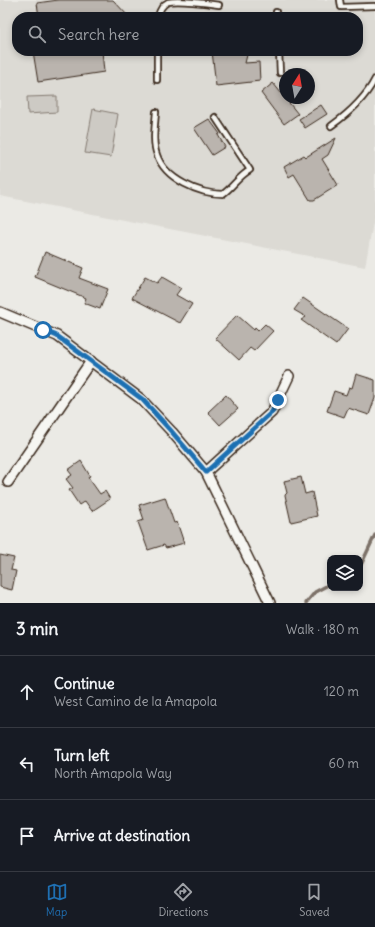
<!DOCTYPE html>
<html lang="en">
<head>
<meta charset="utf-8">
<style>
  body { margin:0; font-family:Delius,sans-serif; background:#242831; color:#f1f3f6 }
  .controls { position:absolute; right:12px; bottom:12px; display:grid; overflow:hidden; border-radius:8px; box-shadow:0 2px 6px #0003 }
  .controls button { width:36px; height:36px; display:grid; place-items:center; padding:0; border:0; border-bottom:1px solid #363941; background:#171b24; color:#f1f3f6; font:20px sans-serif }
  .compass { position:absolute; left:279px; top:68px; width:36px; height:36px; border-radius:50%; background:#171b24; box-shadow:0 2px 6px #0003; rotate:11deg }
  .stop { position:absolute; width:12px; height:12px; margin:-9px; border:3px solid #1f6fb2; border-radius:50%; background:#fff }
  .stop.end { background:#1f6fb2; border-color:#fff; box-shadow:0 1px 4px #0008 }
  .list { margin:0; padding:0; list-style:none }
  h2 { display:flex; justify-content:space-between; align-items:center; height:52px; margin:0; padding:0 16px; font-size:17px }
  h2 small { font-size:13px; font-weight:400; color:#9ea1a6 }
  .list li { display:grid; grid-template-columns:26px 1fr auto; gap:12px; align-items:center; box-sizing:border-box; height:72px; padding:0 16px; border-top:1px solid #363941 }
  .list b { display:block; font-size:15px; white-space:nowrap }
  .list p { margin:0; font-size:13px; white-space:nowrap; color:#9ea1a6 }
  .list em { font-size:13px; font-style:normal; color:#9ea1a6 }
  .icon { flex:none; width:22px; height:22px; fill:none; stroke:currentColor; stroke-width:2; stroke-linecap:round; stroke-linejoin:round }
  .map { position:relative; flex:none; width:375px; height:603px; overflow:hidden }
  .search { position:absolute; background:#171b24; box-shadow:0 2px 6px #0003; left:12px; right:12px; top:12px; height:44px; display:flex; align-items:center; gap:10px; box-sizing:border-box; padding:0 14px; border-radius:16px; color:#9ea1a6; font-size:15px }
  .sheet { height:268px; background:#171b24 }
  nav { display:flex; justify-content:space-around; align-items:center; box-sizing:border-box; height:56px; border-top:1px solid #363941; background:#171b24; font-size:11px; color:#9ea1a6 }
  nav a { display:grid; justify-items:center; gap:2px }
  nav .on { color:#1f6fb2 }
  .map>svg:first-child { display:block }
</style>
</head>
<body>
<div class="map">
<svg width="375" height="603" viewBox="0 0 375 603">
  <rect width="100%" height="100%" fill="#ebeae5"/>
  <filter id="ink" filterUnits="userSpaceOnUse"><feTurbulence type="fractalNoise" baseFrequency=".025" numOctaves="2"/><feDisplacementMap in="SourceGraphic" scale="8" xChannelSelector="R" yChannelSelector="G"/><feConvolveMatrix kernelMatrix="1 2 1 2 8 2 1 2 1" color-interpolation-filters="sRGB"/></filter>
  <g filter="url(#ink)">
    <path fill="#dcdad4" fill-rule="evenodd" d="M 0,0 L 375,0 L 375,212 L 365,267 L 0,196 ZM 17,17 L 358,17 L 358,51 L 17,51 ZM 285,74 L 309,74 L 309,98 L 285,98 Z"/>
    <g fill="#cdcac4" stroke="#847a71">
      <path d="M 57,96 L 57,112 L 28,114 L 27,97 Z"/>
      <path d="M 93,109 L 118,114 L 111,157 L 85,153 Z"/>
    </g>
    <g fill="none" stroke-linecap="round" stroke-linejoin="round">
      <g stroke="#7c7167" stroke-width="3.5">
        <path d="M 360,567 L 375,535"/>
        <path d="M 306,603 L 315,592 L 330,584"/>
      </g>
    </g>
    <g fill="#bab4ae" stroke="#3b2a1e">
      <path d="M 58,0 L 113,0 L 129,17 L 39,17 L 37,3 Z"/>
      <path d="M 33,51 L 102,51 L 104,72 L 38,82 Z"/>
      <path d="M 212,51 L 248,51 L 245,63 L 259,62 L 260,81 L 216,86 Z"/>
      <path d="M 273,83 L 298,114 L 284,124 L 261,93 Z"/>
      <path d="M 321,105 L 327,114 L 305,128 L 299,119 Z"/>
      <path d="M 209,119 L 220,134 L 218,135 L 225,147 L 212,155 L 194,128 Z"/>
      <path d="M 336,138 L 328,155 L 322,159 L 338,185 L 314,200 L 310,200 L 294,174 L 289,177 L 284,167 L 304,155 L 306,157 Z"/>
      <path d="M 45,252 L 83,268 L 79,278 L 108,289 L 100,309 L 84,303 L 86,298 L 35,277 Z"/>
      <path d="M 145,277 L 157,283 L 162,277 L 181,288 L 176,295 L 192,304 L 180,323 L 132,298 Z"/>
      <path d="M 303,298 L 348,329 L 336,345 L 301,320 L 306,317 L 294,310 Z"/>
      <path d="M 237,315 L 254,330 L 255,328 L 258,331 L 265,324 L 273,331 L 254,351 L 250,348 L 239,360 L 215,338 Z"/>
      <path d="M 356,374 L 375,380 L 375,398 L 369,415 L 348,408 L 344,417 L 327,411 L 334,391 L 346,395 L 349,387 L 352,388 Z"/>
      <path d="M 226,395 L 238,409 L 220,425 L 208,412 Z"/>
      <path d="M 81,461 L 90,476 L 88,477 L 100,494 L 105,491 L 110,499 L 92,511 L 85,501 L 79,505 L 69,490 L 73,488 L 66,479 L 72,475 L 68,470 Z"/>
      <path d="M 301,477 L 305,494 L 312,492 L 317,516 L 291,522 L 285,495 L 287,493 L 284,481 Z"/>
      <path d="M 165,497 L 174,523 L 177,522 L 184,543 L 166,548 L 164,545 L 148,550 L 138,522 L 144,520 L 139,505 Z"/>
      <path d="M 0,555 L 14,558 L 11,570 L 16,571 L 12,590 L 0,587 Z"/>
    </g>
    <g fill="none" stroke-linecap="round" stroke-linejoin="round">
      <defs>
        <g id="lane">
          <path d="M 340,0 L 341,7 L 375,6"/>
          <path d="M 276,12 L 276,17"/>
          <path d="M 158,17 C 159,11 162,5 168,2 C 179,0 206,3 219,5"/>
          <path d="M 157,51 L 157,80"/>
          <path d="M 279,51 L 280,73"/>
          <path d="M 156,112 C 155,126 152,142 157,155 C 165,179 199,194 223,194 C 233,187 239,176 250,170 L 215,117"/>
          <path d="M 331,126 C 349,113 365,99 375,79"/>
        </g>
        <g id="street">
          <path d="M 0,312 L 57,336 L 141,399 L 172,432 L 206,472 L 270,603"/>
          <path d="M 206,472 L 272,412 L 289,376"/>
          <path d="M 8,482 L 91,361"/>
        </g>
      </defs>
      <use href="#lane" stroke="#3b2a1e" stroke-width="8"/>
      <use href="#street" stroke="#3b2a1e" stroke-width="12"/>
      <use href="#lane" stroke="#f6f6f2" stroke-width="4.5"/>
      <use href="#street" stroke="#f6f6f2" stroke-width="9"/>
    </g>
  </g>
  <g fill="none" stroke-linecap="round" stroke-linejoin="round" filter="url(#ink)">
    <path stroke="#1f6fb2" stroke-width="5" d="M 43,330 L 57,336 L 142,399 L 172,432 L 206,472 L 272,412 L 278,400"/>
  </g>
</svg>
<div class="controls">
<button><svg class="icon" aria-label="layers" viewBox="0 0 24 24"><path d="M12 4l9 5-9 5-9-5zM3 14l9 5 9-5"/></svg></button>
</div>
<svg class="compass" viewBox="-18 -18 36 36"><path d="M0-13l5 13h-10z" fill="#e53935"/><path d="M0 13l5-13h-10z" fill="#9ea1a6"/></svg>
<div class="stop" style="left:43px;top:330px"></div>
<div class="stop end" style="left:278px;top:400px"></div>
<div class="search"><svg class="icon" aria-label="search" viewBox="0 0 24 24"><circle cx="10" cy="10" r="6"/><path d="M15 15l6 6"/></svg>Search here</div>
</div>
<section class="sheet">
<h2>3 min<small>Walk · 180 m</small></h2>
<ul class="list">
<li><svg class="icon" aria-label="ahead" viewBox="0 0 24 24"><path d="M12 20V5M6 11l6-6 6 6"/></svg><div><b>Continue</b><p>West Camino de la Amapola</p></div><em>120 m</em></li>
<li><svg class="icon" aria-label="left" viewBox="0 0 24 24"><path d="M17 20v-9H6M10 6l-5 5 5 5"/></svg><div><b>Turn left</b><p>North Amapola Way</p></div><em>60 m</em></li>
<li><svg class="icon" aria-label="arrive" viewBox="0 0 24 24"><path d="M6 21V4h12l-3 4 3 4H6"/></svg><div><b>Arrive at destination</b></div></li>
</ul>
</section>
<nav>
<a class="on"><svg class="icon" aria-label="map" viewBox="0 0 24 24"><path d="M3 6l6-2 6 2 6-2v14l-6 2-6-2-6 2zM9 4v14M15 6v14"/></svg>Map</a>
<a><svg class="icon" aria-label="directions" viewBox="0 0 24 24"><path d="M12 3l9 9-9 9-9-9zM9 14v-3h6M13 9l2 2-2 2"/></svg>Directions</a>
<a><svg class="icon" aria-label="saved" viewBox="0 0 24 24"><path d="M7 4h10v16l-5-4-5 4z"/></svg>Saved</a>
</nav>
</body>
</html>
